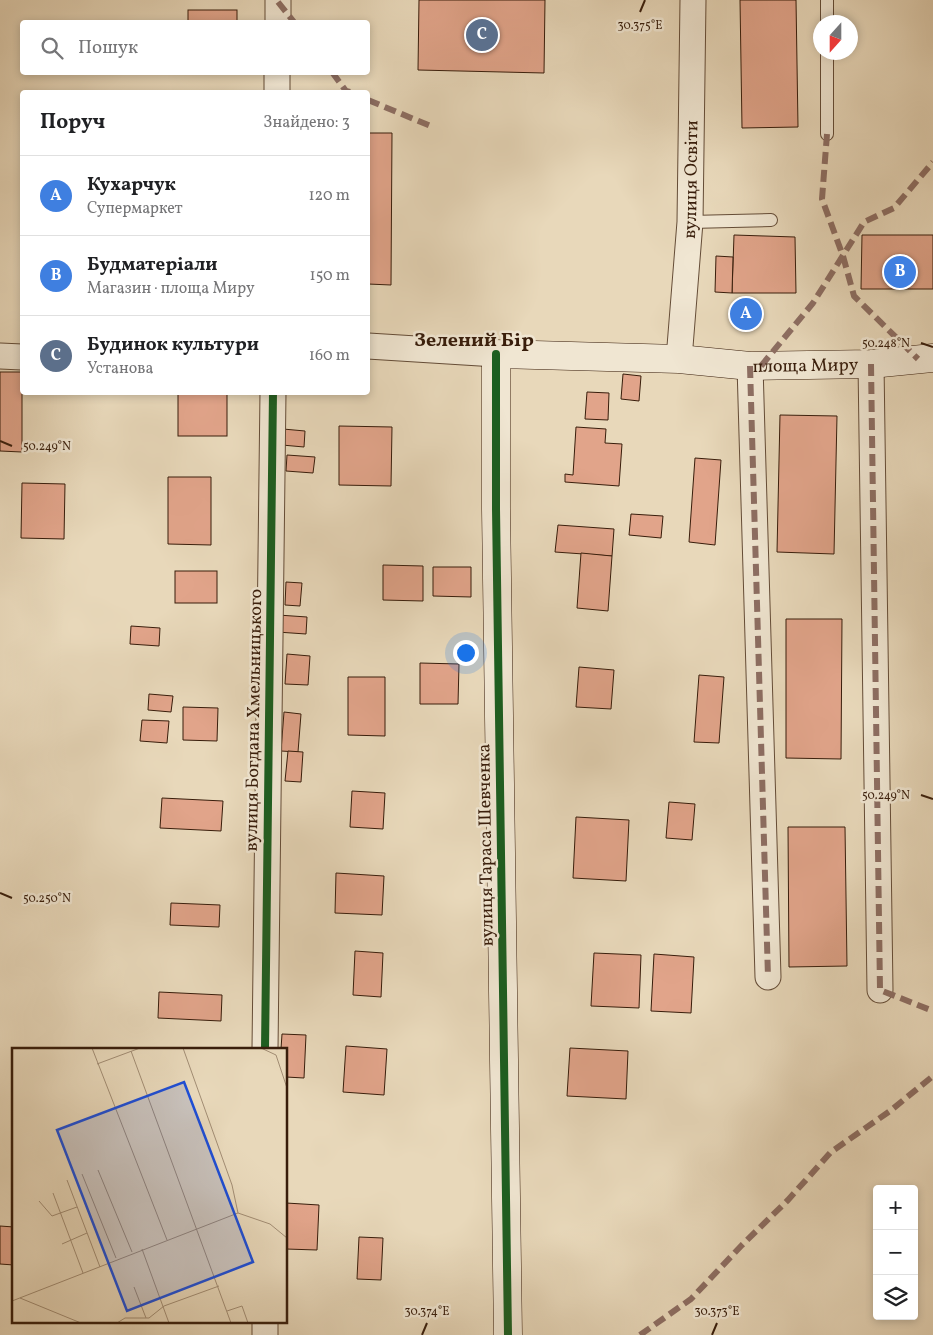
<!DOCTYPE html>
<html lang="uk">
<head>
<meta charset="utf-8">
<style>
  body { margin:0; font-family:Vollkorn,serif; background:#f6f6f6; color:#202124 }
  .controls { position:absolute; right:15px; bottom:15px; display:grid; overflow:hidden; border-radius:5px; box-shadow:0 2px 8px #0003 }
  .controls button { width:45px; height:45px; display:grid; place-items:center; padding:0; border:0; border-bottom:1px solid #e0e0e0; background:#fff; color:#202124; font:25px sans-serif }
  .compass { position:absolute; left:813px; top:15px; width:45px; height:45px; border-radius:50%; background:#fff; box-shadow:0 2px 8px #0003; rotate:201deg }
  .you { position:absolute; left:465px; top:652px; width:18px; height:18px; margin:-12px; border:4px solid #fff; border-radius:50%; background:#1a73e8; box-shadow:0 0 0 8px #1a73e833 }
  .badge { display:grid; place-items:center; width:32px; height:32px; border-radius:50%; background:#0b8043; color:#fff; font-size:16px; font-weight:700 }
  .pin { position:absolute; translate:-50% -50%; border:2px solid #fff; box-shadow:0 1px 5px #0006 }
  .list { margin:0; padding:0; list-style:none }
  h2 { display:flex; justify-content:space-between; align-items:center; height:65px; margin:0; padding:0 20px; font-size:21px }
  h2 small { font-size:16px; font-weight:400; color:#757577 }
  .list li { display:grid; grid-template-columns:32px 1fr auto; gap:15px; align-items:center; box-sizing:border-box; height:80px; padding:0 20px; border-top:1px solid #e0e0e0 }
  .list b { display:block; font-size:19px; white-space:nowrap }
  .list p { margin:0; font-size:16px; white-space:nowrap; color:#757577 }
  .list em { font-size:16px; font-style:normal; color:#757577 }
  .icon { flex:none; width:28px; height:28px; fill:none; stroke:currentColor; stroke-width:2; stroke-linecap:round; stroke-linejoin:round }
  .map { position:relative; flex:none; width:933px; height:1335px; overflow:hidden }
  .search { position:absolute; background:#fff; box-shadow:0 2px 8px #0003; left:20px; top:20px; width:350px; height:55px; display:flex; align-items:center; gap:12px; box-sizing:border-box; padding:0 18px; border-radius:5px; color:#757577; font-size:19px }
  .panel { position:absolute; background:#fff; box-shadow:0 2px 8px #0003; left:20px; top:90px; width:350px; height:305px; border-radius:5px }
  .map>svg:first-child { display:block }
</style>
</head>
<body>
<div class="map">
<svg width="933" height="1335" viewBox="0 0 933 1335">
  <rect width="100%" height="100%" fill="#e8d8ba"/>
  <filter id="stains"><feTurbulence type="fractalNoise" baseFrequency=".004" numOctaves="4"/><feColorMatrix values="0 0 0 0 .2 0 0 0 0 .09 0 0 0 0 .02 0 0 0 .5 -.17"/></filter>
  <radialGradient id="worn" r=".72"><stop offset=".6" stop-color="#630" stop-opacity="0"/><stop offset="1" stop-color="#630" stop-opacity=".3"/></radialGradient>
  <g fill="#e1a48a" stroke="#381d0b">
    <path d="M 419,0 L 545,0 L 544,73 L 418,70 Z"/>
    <path d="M 740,0 L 796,0 L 798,127 L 742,128 Z"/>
    <rect x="188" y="10" width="49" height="12"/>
    <path d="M 368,133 L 392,133 L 391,285 L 368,284 Z"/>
    <path d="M 734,235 L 795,237 L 796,293 L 732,293 Z"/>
    <path d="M 862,235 L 933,235 L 933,289 L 861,289 Z"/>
    <path d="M 716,256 L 733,257 L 732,293 L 715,292 Z"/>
    <path d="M 0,372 L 22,372 L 22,452 L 0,451 Z"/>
    <path d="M 623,374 L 641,376 L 639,401 L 621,399 Z"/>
    <rect x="178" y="392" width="49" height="44"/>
    <path d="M 587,392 L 609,393 L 608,420 L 585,419 Z"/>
    <path d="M 780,415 L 837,416 L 834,554 L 777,552 Z"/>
    <path d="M 339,426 L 392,427 L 391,486 L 339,485 Z"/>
    <path d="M 576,427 L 606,429 L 605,443 L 622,444 L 619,486 L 565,482 L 565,474 L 573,475 Z"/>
    <path d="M 283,429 L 305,431 L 304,447 L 282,445 Z"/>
    <path d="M 287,455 L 315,457 L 313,473 L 286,471 Z"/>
    <path d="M 695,458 L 721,460 L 715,545 L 689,542 Z"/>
    <path d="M 168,477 L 211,477 L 211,545 L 168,544 Z"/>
    <path d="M 22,483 L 65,484 L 64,539 L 21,538 Z"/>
    <path d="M 631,514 L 663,516 L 661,538 L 629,535 Z"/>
    <path d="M 558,525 L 614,529 L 612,556 L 555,552 Z"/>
    <path d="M 581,553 L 612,556 L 608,611 L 577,608 Z"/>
    <path d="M 383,565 L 423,566 L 423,601 L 383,600 Z"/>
    <path d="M 433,567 L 471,567 L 471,597 L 433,596 Z"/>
    <rect x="175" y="571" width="42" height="32"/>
    <path d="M 286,582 L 302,583 L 300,606 L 285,605 Z"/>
    <path d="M 278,615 L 307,617 L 306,634 L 277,632 Z"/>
    <path d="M 786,619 L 842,619 L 841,759 L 786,758 Z"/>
    <path d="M 131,626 L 160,628 L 159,646 L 130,644 Z"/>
    <path d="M 287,654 L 310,656 L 308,685 L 285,684 Z"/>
    <path d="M 420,663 L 459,664 L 458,704 L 420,704 Z"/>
    <path d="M 579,667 L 614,670 L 611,709 L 576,707 Z"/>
    <path d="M 699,675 L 724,677 L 719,743 L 694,742 Z"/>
    <path d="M 348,677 L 385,677 L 385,736 L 348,735 Z"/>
    <path d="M 149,694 L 173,696 L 171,712 L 148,710 Z"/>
    <path d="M 183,707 L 218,708 L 217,741 L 183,740 Z"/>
    <path d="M 284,712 L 301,714 L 298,752 L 281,751 Z"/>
    <path d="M 142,720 L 169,721 L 167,743 L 140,741 Z"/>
    <path d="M 288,751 L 303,752 L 301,782 L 285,781 Z"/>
    <path d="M 352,791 L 385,793 L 383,829 L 350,827 Z"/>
    <path d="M 162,798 L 223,801 L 221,831 L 160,828 Z"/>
    <path d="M 669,802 L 695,804 L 692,840 L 666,838 Z"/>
    <path d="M 576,817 L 629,820 L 626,881 L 573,878 Z"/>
    <path d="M 788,827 L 845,827 L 847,966 L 789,967 Z"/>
    <path d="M 336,873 L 384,876 L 382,915 L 335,913 Z"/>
    <path d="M 171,903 L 220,905 L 219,927 L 170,925 Z"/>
    <path d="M 355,951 L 383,953 L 381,997 L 353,995 Z"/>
    <path d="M 594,953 L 641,955 L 639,1008 L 591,1006 Z"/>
    <path d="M 654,954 L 694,957 L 691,1013 L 651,1011 Z"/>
    <path d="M 159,992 L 222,995 L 221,1021 L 158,1018 Z"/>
    <path d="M 282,1034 L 306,1035 L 304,1078 L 286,1077 L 286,1049 L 281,1049 Z"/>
    <path d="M 346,1046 L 387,1049 L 384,1095 L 343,1092 Z"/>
    <path d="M 570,1048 L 628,1051 L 626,1099 L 567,1096 Z"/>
    <path d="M 286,1203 L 319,1205 L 317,1250 L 286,1249 Z"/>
    <path d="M 0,1226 L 14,1227 L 14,1265 L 0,1264 Z"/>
    <path d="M 359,1237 L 383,1238 L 381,1280 L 357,1279 Z"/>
  </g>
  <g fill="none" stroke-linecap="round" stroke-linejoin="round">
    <defs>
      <g id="lane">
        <path d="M 827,22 L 827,0"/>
        <path d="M 827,134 L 827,52"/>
        <path d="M 690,222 L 771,220"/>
      </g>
      <g id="street">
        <path d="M 278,22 L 278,0"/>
        <path d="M 277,92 L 277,72"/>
        <path d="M 368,346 L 496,354"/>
        <path d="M 0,356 L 22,357"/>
        <path id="s1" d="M 679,359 L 690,222 L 693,0"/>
        <path d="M 871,364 L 880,990"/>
        <path d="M 750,366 L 768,977"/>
        <path d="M 265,1049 L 273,392"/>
        <path d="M 265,1335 L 265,1321"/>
      </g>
      <g id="secondary">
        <path id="s2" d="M 508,1335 L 496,509 L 496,354 L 679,359 L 750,366 L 871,364 L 933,358"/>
      </g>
    </defs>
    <use href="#lane" stroke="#644c37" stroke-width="14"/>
    <use href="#street" stroke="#644c37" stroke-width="27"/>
    <use href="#secondary" stroke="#381d0b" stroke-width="29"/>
    <use href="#lane" stroke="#f0e6d2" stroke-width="12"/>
    <use href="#street" stroke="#f0e6d2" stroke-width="25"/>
    <use href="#secondary" stroke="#f0e6d2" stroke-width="28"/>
    <g stroke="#8d6e63" stroke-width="6" stroke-dasharray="12 6" stroke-linecap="butt">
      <path d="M 278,2 L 294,22"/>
      <path d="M 332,72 L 346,91 L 350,92"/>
      <path d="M 368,100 L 433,127"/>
      <path d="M 827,134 L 822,199 L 843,256 L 854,296 L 918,359"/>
      <path d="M 871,364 L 880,990 L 933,1011"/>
      <path d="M 750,366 L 768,977"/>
      <path d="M 761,366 L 813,303 L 864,222 L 894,208 L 933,162"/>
      <path d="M 640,1335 L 691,1299 L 742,1245 L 788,1200 L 831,1152 L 890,1111 L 933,1076"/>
    </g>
    <defs>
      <g id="cycleway">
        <path d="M 496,354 L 496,509 L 508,1335"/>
        <path d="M 265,1049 L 273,392"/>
      </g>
    </defs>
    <use href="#cycleway" stroke="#f0e6d2" stroke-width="11"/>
    <use href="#cycleway" stroke="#1b5e20" stroke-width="8"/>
  </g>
  <path fill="none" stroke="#381d0b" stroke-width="2" d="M 640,12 L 645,0M 921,343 L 933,347M 0,441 L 12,446M 921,795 L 933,799M 0,893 L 12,898M 422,1335 L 427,1323M 712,1335 L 717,1323"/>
  <g text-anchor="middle" stroke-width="5" stroke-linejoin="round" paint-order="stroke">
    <g font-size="18" fill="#381d0b" stroke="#f0e6d2">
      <text dy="6" stroke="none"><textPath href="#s1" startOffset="180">вулиця Освіти</textPath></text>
      <text dy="6" stroke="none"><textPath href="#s2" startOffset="1291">площа Миру</textPath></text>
      <text transform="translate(253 720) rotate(-89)" y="6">вулиця Богдана Хмельницького</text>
      <text transform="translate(485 845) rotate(-91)" y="6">вулиця Тараса Шевченка</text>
    </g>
    <g font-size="20" font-weight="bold" fill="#381d0b" stroke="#f0e6d2">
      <text x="474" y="346">Зелений Бір</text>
    </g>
  </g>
  <g transform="translate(12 1048)">
    <rect width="275" height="275" fill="#e8d8ba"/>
    <path fill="none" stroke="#a28d74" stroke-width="1" d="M 80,0 L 155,192M 171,0 L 220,137 L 226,165M 249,0 L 264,7 L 275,40M 119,3 L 219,275M 85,16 L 128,0M 86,122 L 120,204M 70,126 L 104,210M 55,132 L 88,219M 41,145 L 71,225M 27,153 L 40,168 L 65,159M 50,196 L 75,185M 130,201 L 157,275M 122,239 L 134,270M 8,250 L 69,275M 0,253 L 226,165 L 258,176 L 275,190M 215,263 L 230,258 L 236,275M 105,275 L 113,270 L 137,270 L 152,258 L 207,238"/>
    <path fill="#1d4ed8" fill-opacity="0.15" stroke="#1d4ed8" stroke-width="2.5" d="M 172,34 L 241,214 L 115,263 L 45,82 Z"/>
    <rect width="275" height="275" fill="none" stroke="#381d0b" stroke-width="2.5"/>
  </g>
  <g font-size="12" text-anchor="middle" fill="#381d0b" stroke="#f0e6d2" stroke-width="5" stroke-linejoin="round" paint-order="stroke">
    <text x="640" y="29">30.375°E</text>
    <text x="886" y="347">50.248°N</text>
    <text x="47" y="450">50.249°N</text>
    <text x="886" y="799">50.249°N</text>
    <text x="47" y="902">50.250°N</text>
    <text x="427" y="1315">30.374°E</text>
    <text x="717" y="1315">30.373°E</text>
  </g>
  <rect width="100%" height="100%" filter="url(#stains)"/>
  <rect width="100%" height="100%" fill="url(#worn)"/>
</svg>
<div class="controls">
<button>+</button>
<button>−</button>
<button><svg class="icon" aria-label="layers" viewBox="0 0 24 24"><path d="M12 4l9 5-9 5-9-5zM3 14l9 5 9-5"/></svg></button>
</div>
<svg class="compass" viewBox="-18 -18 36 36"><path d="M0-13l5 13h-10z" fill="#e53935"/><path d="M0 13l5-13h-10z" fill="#757577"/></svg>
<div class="you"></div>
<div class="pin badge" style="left:746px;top:314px;background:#3f7fe0">A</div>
<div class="pin badge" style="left:900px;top:272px;background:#3f7fe0">B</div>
<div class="pin badge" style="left:482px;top:35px;background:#5c6f8a">C</div>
<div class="search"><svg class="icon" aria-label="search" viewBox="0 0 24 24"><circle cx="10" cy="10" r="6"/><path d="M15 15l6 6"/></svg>Пошук</div>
<section class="panel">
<h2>Поруч<small>Знайдено: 3</small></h2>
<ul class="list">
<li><span class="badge" style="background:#3f7fe0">A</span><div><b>Кухарчук</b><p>Супермаркет</p></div><em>120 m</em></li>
<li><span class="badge" style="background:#3f7fe0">B</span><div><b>Будматеріали</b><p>Магазин · площа Миру</p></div><em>150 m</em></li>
<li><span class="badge" style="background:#5c6f8a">C</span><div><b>Будинок культури</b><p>Установа</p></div><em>160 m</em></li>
</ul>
</section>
</div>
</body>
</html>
